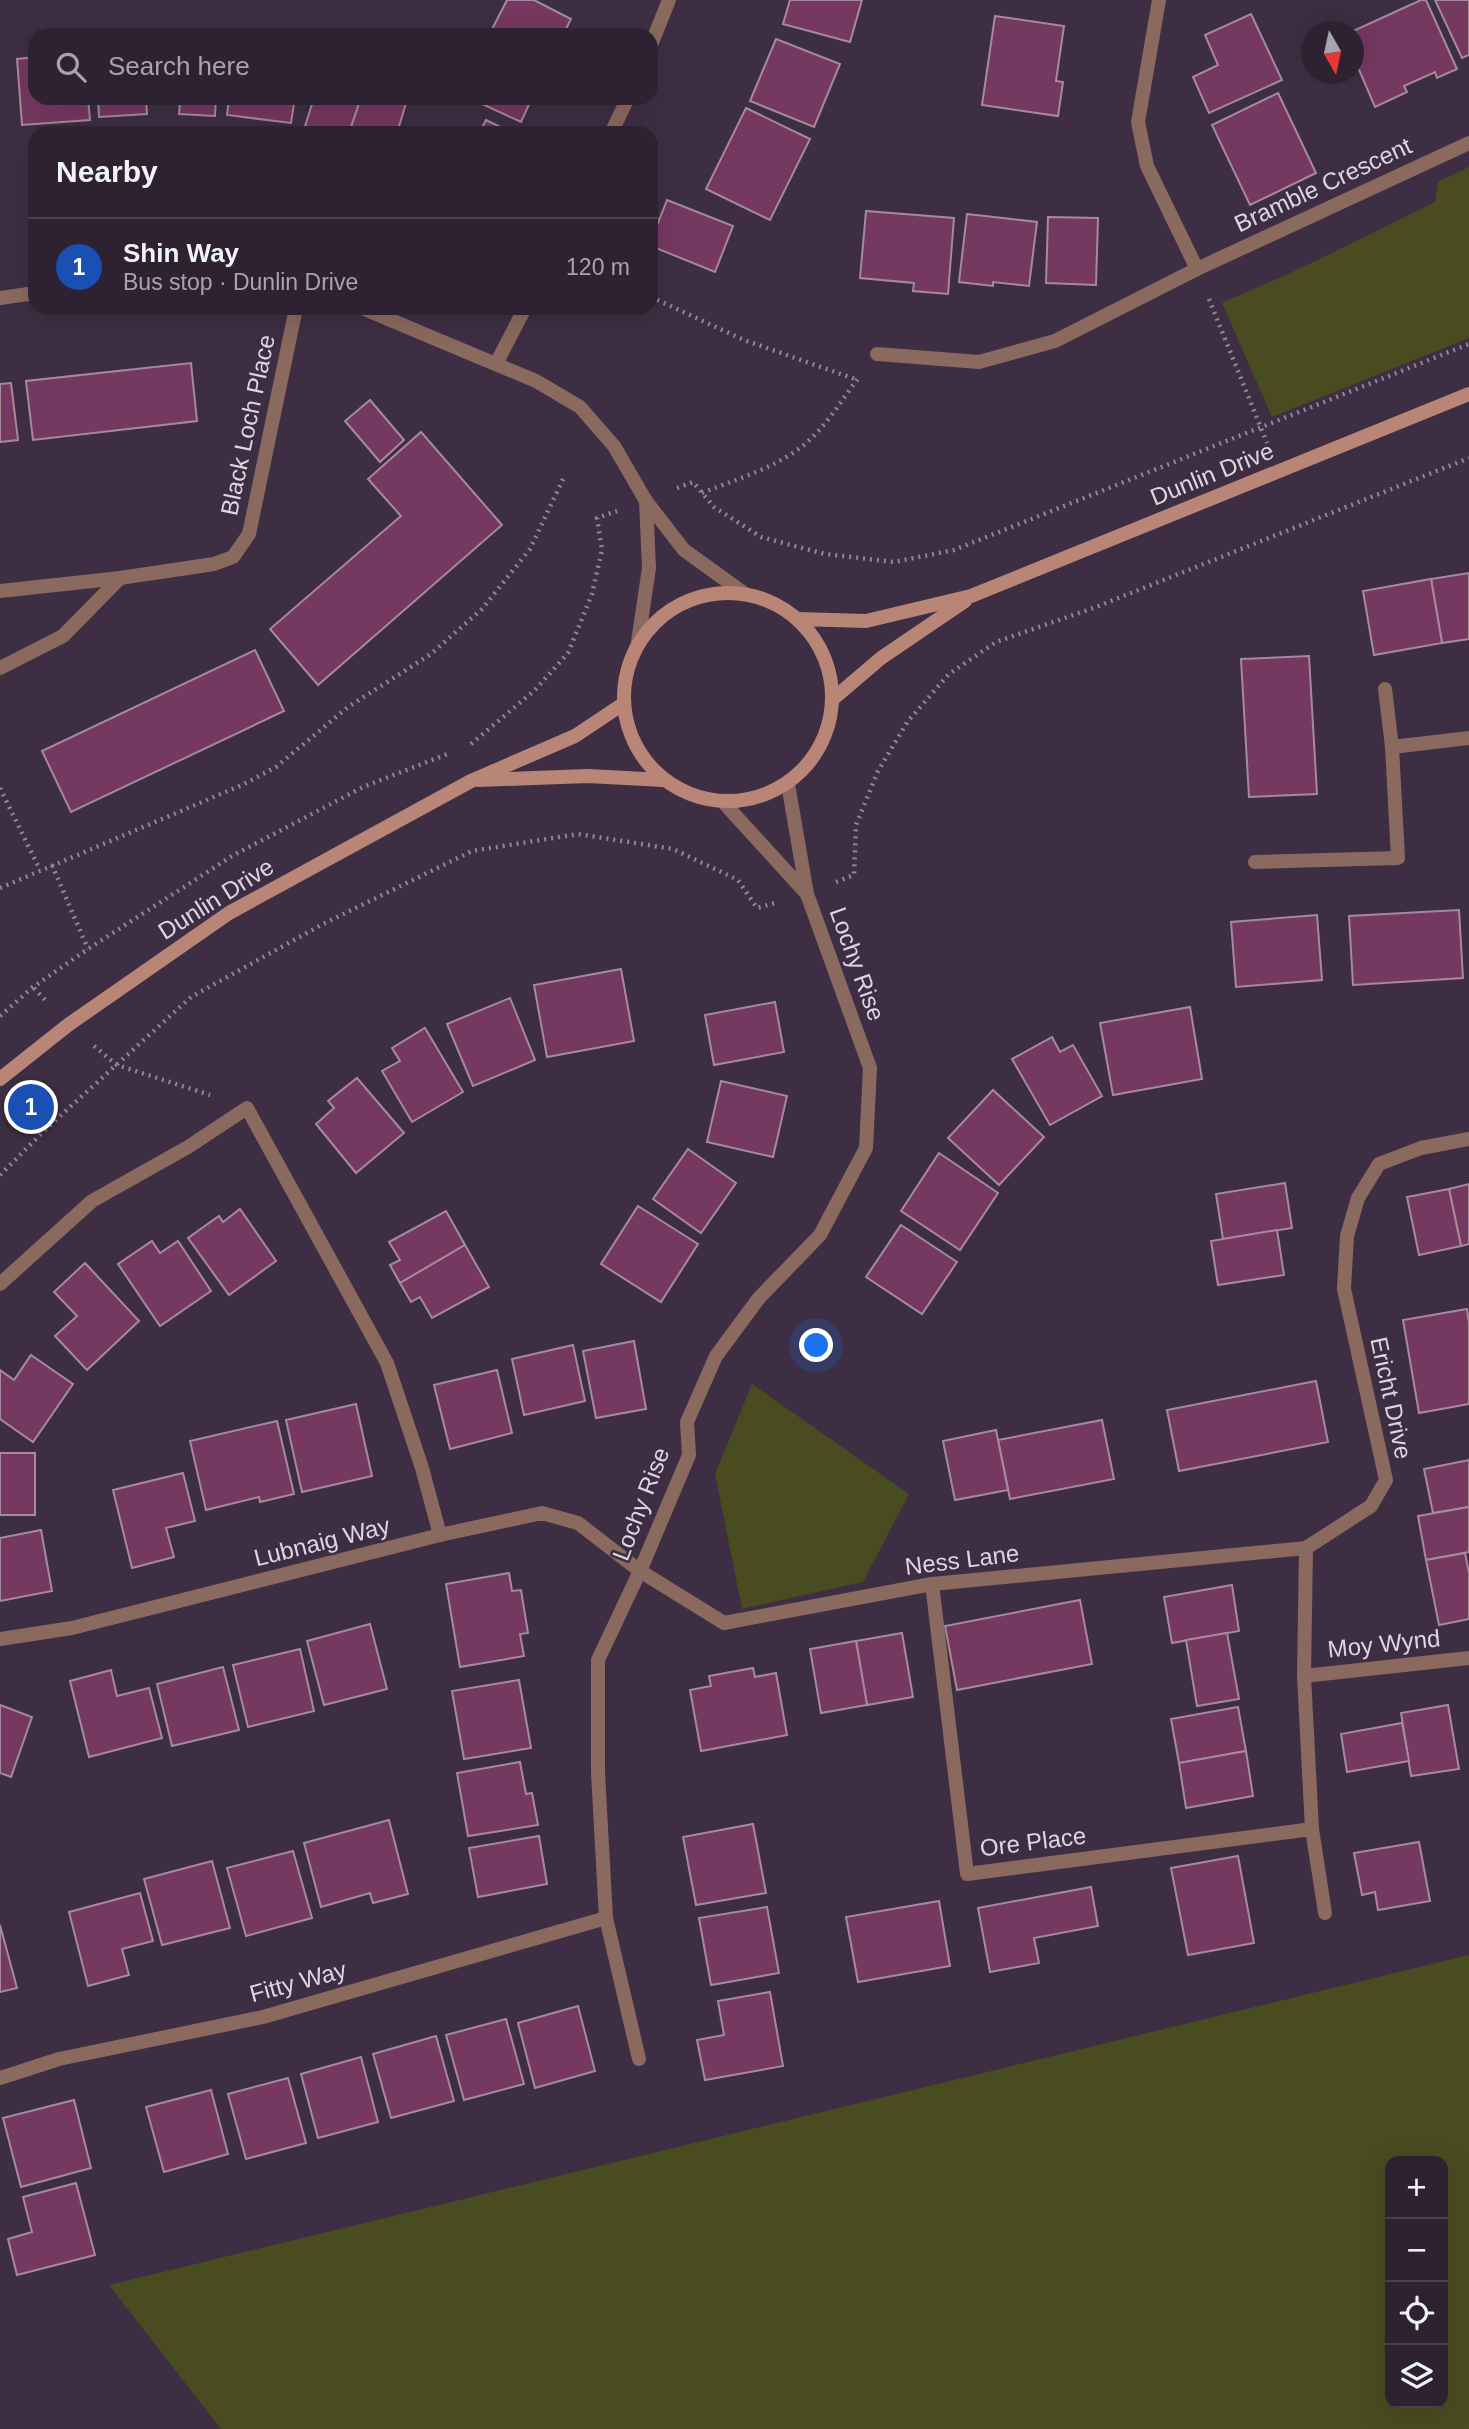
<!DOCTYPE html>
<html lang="en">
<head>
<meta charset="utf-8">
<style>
  body { margin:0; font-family:Helvetica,sans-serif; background:#3a2f3e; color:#f1f3f6 }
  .controls { position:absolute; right:21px; bottom:21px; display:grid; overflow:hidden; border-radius:14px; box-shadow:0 7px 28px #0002 }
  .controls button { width:63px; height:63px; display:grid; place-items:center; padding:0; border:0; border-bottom:2px solid #493f4d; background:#2e2232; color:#f1f3f6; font:35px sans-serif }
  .compass { position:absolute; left:1301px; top:21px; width:63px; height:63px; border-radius:50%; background:#2e2232; box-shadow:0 7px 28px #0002; rotate:171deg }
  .you { position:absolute; left:817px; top:1346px; width:24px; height:24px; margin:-18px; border:5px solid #fff; border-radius:50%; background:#1a73e8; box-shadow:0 0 0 10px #1a73e833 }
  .badge { display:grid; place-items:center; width:46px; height:46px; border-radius:50%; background:#ddb133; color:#fff; font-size:23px; font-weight:700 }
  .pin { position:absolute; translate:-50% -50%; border:4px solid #fff; box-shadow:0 2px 7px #0006 }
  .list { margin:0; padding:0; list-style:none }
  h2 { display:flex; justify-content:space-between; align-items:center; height:91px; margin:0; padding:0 28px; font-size:30px }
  h2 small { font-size:23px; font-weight:400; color:#a7a4ac }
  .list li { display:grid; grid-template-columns:46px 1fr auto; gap:21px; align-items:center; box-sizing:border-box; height:98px; padding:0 28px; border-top:2px solid #493f4d }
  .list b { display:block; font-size:26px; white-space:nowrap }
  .list p { margin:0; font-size:23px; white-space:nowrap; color:#a7a4ac }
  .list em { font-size:23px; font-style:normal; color:#a7a4ac }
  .icon { flex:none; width:38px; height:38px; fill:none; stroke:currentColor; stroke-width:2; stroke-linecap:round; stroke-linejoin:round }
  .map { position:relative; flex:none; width:1469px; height:2429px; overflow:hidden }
  .search { position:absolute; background:#2e2232; box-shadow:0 7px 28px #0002; left:28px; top:28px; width:630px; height:77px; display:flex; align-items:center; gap:18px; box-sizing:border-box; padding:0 24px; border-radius:21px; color:#a7a4ac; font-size:26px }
  .panel { position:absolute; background:#2e2232; box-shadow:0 7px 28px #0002; left:28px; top:126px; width:630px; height:189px; border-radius:21px }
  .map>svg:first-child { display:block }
</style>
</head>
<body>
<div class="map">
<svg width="1469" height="2429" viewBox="0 0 1469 2429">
  <rect width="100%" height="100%" fill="#3e2e43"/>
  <g fill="#494b21" fill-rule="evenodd">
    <path d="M 1469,167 L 1469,338 L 1272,417 L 1222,303 L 1301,268 L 1435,202 L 1438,182 Z"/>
    <path d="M 752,1384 L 909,1494 L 863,1582 L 742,1609 L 715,1474 Z"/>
    <path d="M 1469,1955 L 1469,2429 L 221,2429 L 109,2285 ZM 1390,2161 L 1443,2161 L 1443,2403 L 1390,2403 Z"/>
  </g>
  <g fill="#753861" stroke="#a68a9b" stroke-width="2">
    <path d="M 507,0 L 534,0 L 571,19 L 563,35 L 489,35 Z"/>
    <path d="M 790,0 L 862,0 L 850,42 L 783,24 Z"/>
    <path d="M 1421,0 L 1426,0 L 1457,69 L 1437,78 L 1435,72 L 1404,86 L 1407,92 L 1375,107 L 1354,58 L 1354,32 L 1351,32 Z"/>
    <path d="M 1435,0 L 1469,0 L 1469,55 L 1462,58 Z"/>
    <path d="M 1251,14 L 1282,80 L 1209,113 L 1193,77 L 1218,65 L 1205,35 Z"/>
    <path d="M 995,16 L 1064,26 L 1056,81 L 1063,82 L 1058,116 L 982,105 Z"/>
    <path d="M 776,39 L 840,64 L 814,127 L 750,101 Z"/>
    <path d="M 35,57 L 35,98 L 88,98 L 90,120 L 22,125 L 17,59 Z"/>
    <path d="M 1278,93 L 1316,173 L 1250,205 L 1212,125 Z"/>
    <path d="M 98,98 L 146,98 L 147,114 L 99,117 Z"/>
    <path d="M 160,98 L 216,98 L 215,116 L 179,114 L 180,101 L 160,100 Z"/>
    <path d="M 229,98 L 295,98 L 291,123 L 227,115 Z"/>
    <path d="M 314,98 L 361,98 L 349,133 L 326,133 L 305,126 Z"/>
    <path d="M 361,98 L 400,98 L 407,100 L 397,133 L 349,133 Z"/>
    <path d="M 484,98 L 532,98 L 521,122 L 482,104 Z"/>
    <path d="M 746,108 L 810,139 L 770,220 L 706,189 Z"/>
    <path d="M 486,120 L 513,133 L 479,133 Z"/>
    <path d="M 667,200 L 733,226 L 715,272 L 651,246 L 651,241 Z"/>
    <path d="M 866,211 L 954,218 L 948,294 L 913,291 L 914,283 L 860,278 Z"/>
    <path d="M 967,214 L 1037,222 L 1029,286 L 993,282 L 993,286 L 959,282 Z"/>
    <path d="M 1048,217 L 1098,218 L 1096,285 L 1046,283 Z"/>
    <path d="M 191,363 L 197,421 L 33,440 L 26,381 Z"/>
    <path d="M 11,383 L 18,440 L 0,442 L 0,384 Z"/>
    <path d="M 370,400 L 404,440 L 380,462 L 345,421 Z"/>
    <path d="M 421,432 L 502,525 L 318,685 L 270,629 L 401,516 L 368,479 Z"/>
    <path d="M 1469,573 L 1469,639 L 1442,643 L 1431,579 Z"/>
    <path d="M 1431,579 L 1442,643 L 1374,655 L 1363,591 Z"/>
    <path d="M 255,650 L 284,711 L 71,812 L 42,751 Z"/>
    <path d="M 1309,656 L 1317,794 L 1249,797 L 1241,659 Z"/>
    <path d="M 1459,910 L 1463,978 L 1353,985 L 1349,916 Z"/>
    <path d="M 1317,915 L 1322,980 L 1236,987 L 1231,922 Z"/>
    <path d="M 621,969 L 634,1041 L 547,1057 L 534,985 Z"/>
    <path d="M 510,998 L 535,1060 L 473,1086 L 447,1024 Z"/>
    <path d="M 775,1002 L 784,1052 L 714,1065 L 705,1015 Z"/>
    <path d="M 1190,1007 L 1202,1079 L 1113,1095 L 1100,1023 Z"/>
    <path d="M 425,1028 L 463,1092 L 412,1122 L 382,1071 L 400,1061 L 392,1048 Z"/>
    <path d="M 1052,1037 L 1060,1052 L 1073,1045 L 1102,1096 L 1050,1125 L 1012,1059 Z"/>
    <path d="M 357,1078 L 404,1133 L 356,1173 L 316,1124 L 334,1108 L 328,1101 Z"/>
    <path d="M 721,1081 L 787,1096 L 773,1157 L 707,1142 Z"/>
    <path d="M 993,1090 L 1044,1137 L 999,1185 L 948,1138 Z"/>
    <path d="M 688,1149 L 736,1183 L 701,1233 L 653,1199 Z"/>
    <path d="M 939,1153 L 998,1193 L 960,1250 L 901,1211 Z"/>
    <path d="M 1285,1183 L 1292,1228 L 1223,1239 L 1216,1194 Z"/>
    <path d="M 1469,1184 L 1469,1244 L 1461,1246 L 1449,1189 Z"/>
    <path d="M 1449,1189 L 1461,1246 L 1419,1255 L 1407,1197 Z"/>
    <path d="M 638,1206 L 698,1244 L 661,1302 L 601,1264 Z"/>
    <path d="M 240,1209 L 276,1261 L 229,1295 L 188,1238 L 219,1216 L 223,1222 Z"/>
    <path d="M 446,1211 L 465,1245 L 400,1283 L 390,1265 L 400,1260 L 389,1242 Z"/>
    <path d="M 901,1225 L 957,1262 L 922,1314 L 866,1277 Z"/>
    <path d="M 1277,1230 L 1284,1275 L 1218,1285 L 1211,1241 Z"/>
    <path d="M 152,1241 L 160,1253 L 178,1241 L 211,1291 L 160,1326 L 118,1264 Z"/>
    <path d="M 465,1245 L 489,1287 L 432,1318 L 420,1297 L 411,1302 L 400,1283 Z"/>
    <path d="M 85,1263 L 139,1321 L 87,1370 L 55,1336 L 77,1316 L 54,1292 Z"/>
    <path d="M 1467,1309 L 1469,1323 L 1469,1404 L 1419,1413 L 1403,1320 Z"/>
    <path d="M 634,1341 L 646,1409 L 596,1418 L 583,1351 Z"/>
    <path d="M 573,1345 L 585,1401 L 524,1415 L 512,1359 Z"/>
    <path d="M 31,1355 L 73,1384 L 33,1442 L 0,1419 L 0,1370 L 14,1380 Z"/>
    <path d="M 497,1370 L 512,1433 L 450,1449 L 434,1385 Z"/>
    <path d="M 1316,1381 L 1328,1442 L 1179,1471 L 1167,1410 Z"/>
    <path d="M 356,1404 L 372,1476 L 302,1492 L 286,1420 Z"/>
    <path d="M 1102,1420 L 1114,1479 L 1010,1499 L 998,1440 Z"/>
    <path d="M 277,1421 L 294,1494 L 260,1502 L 259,1497 L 206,1510 L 190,1441 Z"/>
    <path d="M 996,1430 L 1008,1490 L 955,1500 L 943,1441 Z"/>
    <rect x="0" y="1453" width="35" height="62"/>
    <path d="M 1469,1460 L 1469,1507 L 1433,1513 L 1424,1469 Z"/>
    <path d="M 183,1473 L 195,1521 L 166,1528 L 174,1557 L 132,1568 L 113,1490 Z"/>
    <path d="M 1469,1507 L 1469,1552 L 1426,1560 L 1418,1516 Z"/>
    <path d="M 41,1530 L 52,1591 L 0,1601 L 0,1538 Z"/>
    <path d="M 1465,1553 L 1469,1573 L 1469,1619 L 1439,1625 L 1426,1560 Z"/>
    <path d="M 509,1573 L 512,1591 L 521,1590 L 528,1633 L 520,1634 L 524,1656 L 460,1667 L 446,1584 Z"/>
    <path d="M 1232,1585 L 1239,1631 L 1172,1643 L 1164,1597 Z"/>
    <path d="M 1080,1600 L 1092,1664 L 957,1690 L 945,1626 Z"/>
    <path d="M 370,1624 L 387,1689 L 324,1705 L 307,1641 Z"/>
    <path d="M 902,1633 L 913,1697 L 867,1705 L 856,1641 Z"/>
    <path d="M 1227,1633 L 1239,1699 L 1197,1706 L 1186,1640 Z"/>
    <path d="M 856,1641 L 867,1705 L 821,1713 L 810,1649 Z"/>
    <path d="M 300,1649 L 314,1711 L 248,1727 L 233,1665 Z"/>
    <path d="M 223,1667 L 239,1730 L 172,1746 L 157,1684 Z"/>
    <path d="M 753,1668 L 755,1677 L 776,1673 L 787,1735 L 701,1751 L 690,1690 L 711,1686 L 709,1676 Z"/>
    <path d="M 111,1670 L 117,1696 L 149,1688 L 162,1738 L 89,1757 L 70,1681 Z"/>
    <path d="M 519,1680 L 531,1748 L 464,1759 L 452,1691 Z"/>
    <path d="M 0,1705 L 32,1717 L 11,1777 L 0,1773 Z"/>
    <path d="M 1448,1705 L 1459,1769 L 1411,1776 L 1401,1713 Z"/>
    <path d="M 1238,1707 L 1246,1751 L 1179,1763 L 1171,1719 Z"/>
    <path d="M 1402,1723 L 1409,1761 L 1347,1772 L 1341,1734 Z"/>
    <path d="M 1246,1751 L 1253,1796 L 1186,1808 L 1179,1763 Z"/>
    <path d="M 520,1762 L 526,1794 L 532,1793 L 538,1825 L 468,1836 L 457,1773 Z"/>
    <path d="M 389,1820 L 408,1894 L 373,1903 L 370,1893 L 321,1907 L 304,1843 Z"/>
    <path d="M 753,1824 L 766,1893 L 696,1905 L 683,1837 Z"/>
    <path d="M 539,1836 L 547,1884 L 478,1897 L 469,1848 Z"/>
    <path d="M 1419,1842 L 1430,1901 L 1378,1910 L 1375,1892 L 1362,1895 L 1354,1853 Z"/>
    <path d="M 293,1851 L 312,1918 L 246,1936 L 227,1868 Z"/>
    <path d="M 1238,1856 L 1254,1943 L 1188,1955 L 1171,1868 Z"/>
    <path d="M 212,1861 L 230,1928 L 162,1945 L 144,1879 Z"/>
    <path d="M 1091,1887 L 1098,1926 L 1034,1938 L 1039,1963 L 990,1972 L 978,1908 Z"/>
    <path d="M 140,1893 L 153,1941 L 122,1949 L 129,1975 L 88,1986 L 69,1912 Z"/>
    <path d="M 939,1901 L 950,1966 L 858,1982 L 846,1917 Z"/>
    <path d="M 767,1907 L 779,1973 L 711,1985 L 699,1918 Z"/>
    <path d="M 0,1925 L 17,1988 L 0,1992 Z"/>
    <path d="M 770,1992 L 783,2066 L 705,2080 L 697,2040 L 724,2035 L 718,2001 Z"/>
    <path d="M 578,2006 L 595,2071 L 535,2088 L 518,2023 Z"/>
    <path d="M 506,2019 L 524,2084 L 464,2100 L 446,2035 Z"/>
    <path d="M 436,2036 L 454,2101 L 391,2118 L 373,2054 Z"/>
    <path d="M 361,2057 L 378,2122 L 318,2138 L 301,2074 Z"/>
    <path d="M 288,2078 L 306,2143 L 246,2159 L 228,2094 Z"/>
    <path d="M 211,2090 L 228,2154 L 164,2172 L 146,2107 Z"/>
    <path d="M 74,2100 L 91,2168 L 21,2187 L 3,2118 Z"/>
    <path d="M 76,2183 L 95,2255 L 17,2275 L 8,2239 L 32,2232 L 23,2197 Z"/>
  </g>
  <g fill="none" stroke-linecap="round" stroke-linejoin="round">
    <g stroke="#928696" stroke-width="4.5" stroke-dasharray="2 5" stroke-linecap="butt">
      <path d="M 651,297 L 744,340 L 855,379"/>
      <path d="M 1209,299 L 1267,443"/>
      <path d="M 677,488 L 693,482 L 714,507 L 761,537 L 825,554 L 894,562 L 954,550 L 1469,344"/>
      <path d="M 702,493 C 734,480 772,469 800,448 C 824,430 841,401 859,377"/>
      <path d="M 471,744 L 535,690 L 568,653 L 592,594 L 602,550 L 597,518 L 617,511"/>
      <path d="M 0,788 L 40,870"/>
      <path d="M 52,865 L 88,949"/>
      <path d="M 836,882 L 854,875 L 856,825 L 878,771 L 908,721 L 949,674 L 996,642 L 1096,607 L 1469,458"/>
      <path d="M 0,888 L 242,785 L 276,767 L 348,707 L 431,654 L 482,609 L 530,549 L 565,475"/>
      <path d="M 34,988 L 47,1002"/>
      <path d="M 0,1016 L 33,987 L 88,949 L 232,856 L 363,787 L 450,753"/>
      <path d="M 94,1046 L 117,1065 L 210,1095"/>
      <path d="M 0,1175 L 47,1128 L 191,997 L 323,924 L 472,851 L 578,834 L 673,849 L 738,880 L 757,908 L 775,903"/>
    </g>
    <g stroke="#8a695f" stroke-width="14">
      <path d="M 1159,0 L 1138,122 L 1147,166 L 1197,269"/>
      <path d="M 651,45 L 669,0"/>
      <path d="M 611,133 L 628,98"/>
      <path d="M 0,298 L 35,293"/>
      <path d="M 362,308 L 536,381 L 580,407 L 614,446 L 646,501 L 684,550 L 745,594"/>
      <path d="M 877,354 L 979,362 L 1055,341 L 1197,269 L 1469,143"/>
      <path d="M 496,364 L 525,308"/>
      <path d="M 0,591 L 120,578"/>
      <path d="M 638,642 L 649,568 L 646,501"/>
      <path d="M 0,668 L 63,636 L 120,578 L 214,564 L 233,557 L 249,534 L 296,308"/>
      <path d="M 1385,689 L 1392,747"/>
      <path d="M 724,803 L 806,893"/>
      <path d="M 1255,862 L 1398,858 L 1392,747 L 1469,738"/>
      <path d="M 0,1284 L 92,1201 L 188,1147 L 247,1108 L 387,1363 L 422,1468 L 440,1535"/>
      <path d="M 932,1584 L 967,1874 L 1312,1829"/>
      <path d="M 0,1639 L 72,1628 L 440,1535 L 542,1513 L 578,1523 L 640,1571 L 724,1623 L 932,1584 L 1306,1548"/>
      <path d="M 1304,1676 L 1469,1658"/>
      <path d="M 1325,1913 L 1312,1829 L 1304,1676 L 1306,1548 L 1371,1506 L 1386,1480 L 1344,1289 L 1347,1236 L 1358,1198 L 1379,1164 L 1421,1148 L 1469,1139"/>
      <path d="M 639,2059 L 606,1918 L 598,1773 L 598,1660 L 640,1571 L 689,1455 L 687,1422 L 716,1356 L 759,1298 L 820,1235 L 866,1148 L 870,1068 L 807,894 L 788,784"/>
      <path d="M 0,2078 L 59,2059 L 263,2017 L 606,1918"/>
    </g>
    <g stroke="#b98576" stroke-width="14">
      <circle cx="728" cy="697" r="104"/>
      <path d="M 798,619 L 866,621 L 971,596 L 1469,394"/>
      <path d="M 833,699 L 881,658 L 965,601"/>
      <path d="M 479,780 L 588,776 L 663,780"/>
      <path d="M 0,1079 L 68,1025 L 229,913 L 471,781 L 575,736 L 623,704"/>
    </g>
  </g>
  <g text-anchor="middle" stroke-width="5" stroke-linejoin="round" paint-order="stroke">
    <g font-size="24" fill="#dfd5e2" stroke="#3e2e43">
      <text transform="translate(1323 185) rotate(-25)" y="8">Bramble Crescent</text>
      <text transform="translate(248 425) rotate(-78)" y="8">Black Loch Place</text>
      <text transform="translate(1212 474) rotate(-22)" y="8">Dunlin Drive</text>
      <text transform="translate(216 899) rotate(-32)" y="8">Dunlin Drive</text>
      <text transform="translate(857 964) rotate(70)" y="8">Lochy Rise</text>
      <text transform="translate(1391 1398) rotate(78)" y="8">Ericht Drive</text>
      <text transform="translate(641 1504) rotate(-69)" y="8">Lochy Rise</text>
      <text transform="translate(322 1542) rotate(-14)" y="8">Lubnaig Way</text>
      <text transform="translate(962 1560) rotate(-7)" y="8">Ness Lane</text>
      <text transform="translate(1384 1644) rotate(-6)" y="8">Moy Wynd</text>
      <text transform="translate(1033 1842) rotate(-7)" y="8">Ore Place</text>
      <text transform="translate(298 1982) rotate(-15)" y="8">Fitty Way</text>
    </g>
  </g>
</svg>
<div class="controls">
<button>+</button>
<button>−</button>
<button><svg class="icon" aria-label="locate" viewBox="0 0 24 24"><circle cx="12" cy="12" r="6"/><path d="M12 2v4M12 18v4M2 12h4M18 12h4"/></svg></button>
<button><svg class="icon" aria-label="layers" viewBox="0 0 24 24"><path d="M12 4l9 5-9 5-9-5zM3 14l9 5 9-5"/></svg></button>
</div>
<svg class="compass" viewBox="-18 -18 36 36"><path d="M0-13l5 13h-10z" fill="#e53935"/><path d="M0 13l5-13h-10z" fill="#a7a4ac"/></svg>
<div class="you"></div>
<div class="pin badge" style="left:31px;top:1107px;background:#1a4fb4">1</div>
<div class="search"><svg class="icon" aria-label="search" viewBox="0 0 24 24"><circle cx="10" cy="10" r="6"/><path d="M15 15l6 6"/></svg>Search here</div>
<section class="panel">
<h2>Nearby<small></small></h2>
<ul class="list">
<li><span class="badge" style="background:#1a4fb4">1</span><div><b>Shin Way</b><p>Bus stop · Dunlin Drive</p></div><em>120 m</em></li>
</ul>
</section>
</div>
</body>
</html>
